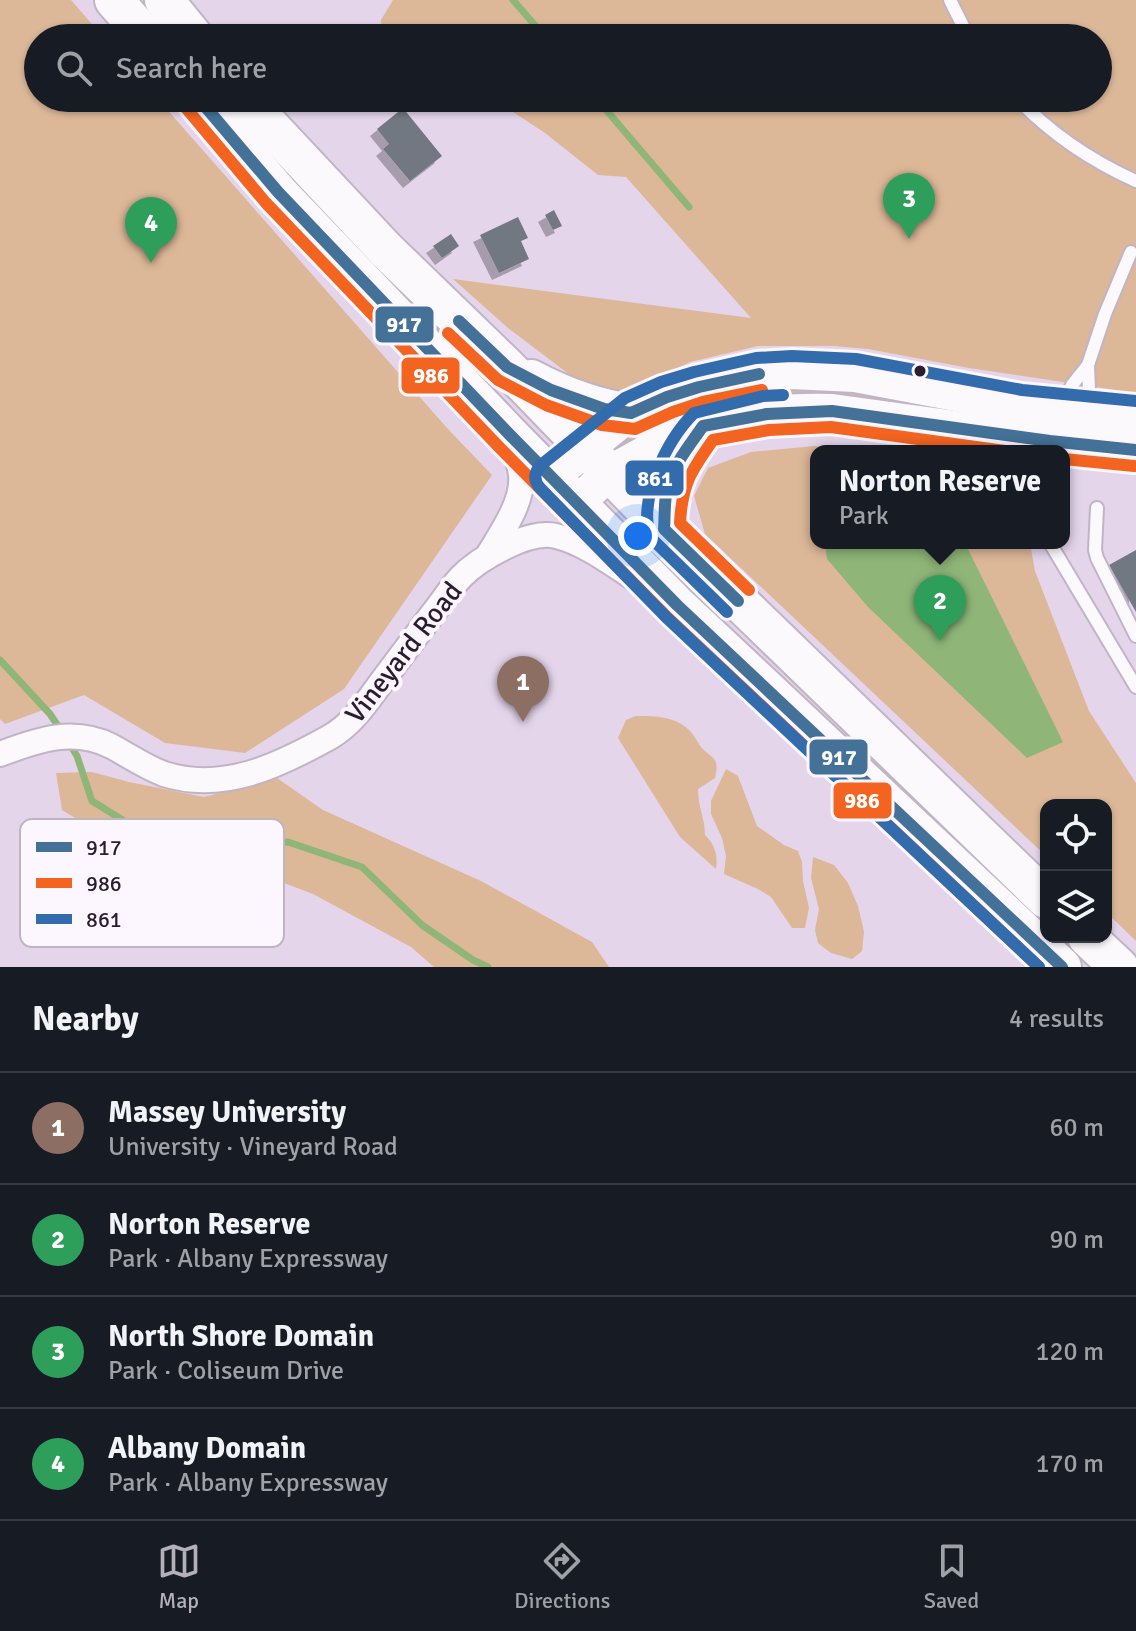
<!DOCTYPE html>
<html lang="en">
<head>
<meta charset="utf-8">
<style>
  body { margin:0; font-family:Signika,sans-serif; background:#242831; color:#f1f3f6 }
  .controls { position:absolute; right:24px; bottom:24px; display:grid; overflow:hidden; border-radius:16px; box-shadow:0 2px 6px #0004 }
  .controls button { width:72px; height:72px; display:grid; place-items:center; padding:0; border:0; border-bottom:2px solid #363941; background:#171b24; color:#f1f3f6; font:40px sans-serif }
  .you { position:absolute; left:638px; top:536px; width:28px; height:28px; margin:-20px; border:6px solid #fff; border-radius:50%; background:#1a73e8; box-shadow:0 0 0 12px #1a73e833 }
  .badge { display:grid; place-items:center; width:52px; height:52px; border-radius:50%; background:#b4b0ba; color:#fff; font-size:26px; font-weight:700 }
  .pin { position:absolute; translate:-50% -66px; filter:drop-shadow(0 2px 4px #0008) }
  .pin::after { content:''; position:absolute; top:42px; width:28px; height:24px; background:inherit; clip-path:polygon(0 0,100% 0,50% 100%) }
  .popup { position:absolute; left:810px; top:445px; width:260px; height:104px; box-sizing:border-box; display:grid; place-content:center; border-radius:16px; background:#171b24; filter:drop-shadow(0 2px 6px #0005); font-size:26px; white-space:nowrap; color:#9ea1a6 }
  .popup b { font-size:30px; color:#f1f3f6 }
  .popup::after { content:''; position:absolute; left:50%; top:100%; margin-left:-16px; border:16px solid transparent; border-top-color:#171b24 }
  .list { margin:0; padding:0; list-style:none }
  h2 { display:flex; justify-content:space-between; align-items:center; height:104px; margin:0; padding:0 32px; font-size:34px }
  h2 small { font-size:26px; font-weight:400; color:#9ea1a6 }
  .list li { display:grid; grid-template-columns:52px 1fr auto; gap:24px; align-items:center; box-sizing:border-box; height:112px; padding:0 32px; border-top:2px solid #363941 }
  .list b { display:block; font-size:30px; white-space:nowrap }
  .list p { margin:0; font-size:26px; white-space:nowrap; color:#9ea1a6 }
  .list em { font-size:26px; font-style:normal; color:#9ea1a6 }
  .icon { flex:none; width:44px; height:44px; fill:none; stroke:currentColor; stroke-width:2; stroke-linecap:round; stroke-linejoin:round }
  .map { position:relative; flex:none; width:1136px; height:967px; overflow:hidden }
  .search { position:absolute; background:#171b24; box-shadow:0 2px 6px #0004; left:24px; right:24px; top:24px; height:88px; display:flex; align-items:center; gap:20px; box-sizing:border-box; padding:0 28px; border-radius:44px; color:#9ea1a6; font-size:30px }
  .sheet { height:552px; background:#171b24 }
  nav { display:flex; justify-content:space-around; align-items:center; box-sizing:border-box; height:112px; border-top:2px solid #363941; background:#171b24; font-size:22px; color:#9ea1a6 }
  nav a { display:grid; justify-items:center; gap:4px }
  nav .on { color:#b4b0ba }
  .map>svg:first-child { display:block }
</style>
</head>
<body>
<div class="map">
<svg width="1136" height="967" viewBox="0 0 1136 967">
  <defs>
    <filter id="shadow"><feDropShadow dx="-7" dy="7" stdDeviation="0" flood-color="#0004"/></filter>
  </defs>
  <rect width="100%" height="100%" fill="#e4d5eb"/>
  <g fill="#dcb898">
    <path d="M 0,0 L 71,0 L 104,38 L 38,38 L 38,98 L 157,98 L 447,428 L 492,475 L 344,689 L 245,753 L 165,743 L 84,695 L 5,724 L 0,719 Z"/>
    <path d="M 393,0 L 1136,0 L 1136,393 L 969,368 L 868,349 L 834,346 L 758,346 L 690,362 L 629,392 L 582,384 L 508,328 L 453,279 L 751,318 L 626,177 L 598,175 L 545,133 L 507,108 L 467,98 L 1098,98 L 1098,38 L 381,38 L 381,20 Z"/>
    <path d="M 865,385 L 947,411 L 845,396 L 619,451 L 615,448 L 646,420 L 715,393 Z"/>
    <path d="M 814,446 L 853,451 L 816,451 L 816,543 L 1030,543 L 1035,571 L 1089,711 L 1136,783 L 1136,941 L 1106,912 L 1106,805 L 1046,805 L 1046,856 L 705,534 L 694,496 L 708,468 L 751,452 Z"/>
    <path d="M 636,716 C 656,716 675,716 690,731 C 695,736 697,742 701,747 C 713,760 720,757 715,778 L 698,789 C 698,808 705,818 705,835 C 715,845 718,855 716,869 L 680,837 L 618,738 L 626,720 Z"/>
    <path d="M 726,769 L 738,776 L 757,826 L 784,845 L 798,851 L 802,862 L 803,881 L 809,908 L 805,928 L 792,928 L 771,897 L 758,889 L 724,874 L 726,856 L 722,838 L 711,814 L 711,801 Z"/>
    <path d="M 92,772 L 129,782 L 204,797 L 277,778 L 323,810 L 481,881 L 592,942 L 609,967 L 434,967 L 411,947 L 313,894 L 245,868 L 174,865 L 100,833 L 62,810 L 56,773 Z"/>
    <path d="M 813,857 L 834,865 L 848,883 L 858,906 L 864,932 L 862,951 L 852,959 L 831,953 L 818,943 L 815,930 L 819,909 L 811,878 Z"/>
  </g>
  <path fill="#8fb678" d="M 825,543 L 965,543 L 1063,742 L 1027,758 L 868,607 L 827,559 Z"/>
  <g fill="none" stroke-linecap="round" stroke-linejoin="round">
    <g stroke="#8fb678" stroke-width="7">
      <path d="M 513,0 L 546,38"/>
      <path d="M 596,98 L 689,207"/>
      <path d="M 0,660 L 50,714 L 62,732"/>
      <path d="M 69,743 L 77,756 L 92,801 L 134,827 L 216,848 L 288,842 L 362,867 L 422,925 L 473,960 L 488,967"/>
    </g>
  </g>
  <g fill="#727881" filter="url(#shadow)">
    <path d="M 403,108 L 442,156 L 410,181 L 383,149 L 389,144 L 377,129 Z"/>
    <path d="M 554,210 L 562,226 L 553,230 L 545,215 Z"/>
    <path d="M 518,217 L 528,238 L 521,241 L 529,259 L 499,273 L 480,235 Z"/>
    <path d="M 451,234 L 459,246 L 442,258 L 433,246 Z"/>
    <path d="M 1136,550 L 1136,612 L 1109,565 Z"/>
  </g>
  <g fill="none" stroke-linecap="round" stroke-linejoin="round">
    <defs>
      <g id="service">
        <path d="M 950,0 L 969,38"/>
        <path d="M 1017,98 C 1051,134 1092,161 1136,181"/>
        <path d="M 1082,408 L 1089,391 L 1088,365"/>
        <path d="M 1062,409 L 1072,385 L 1088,365 L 1105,314 L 1131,252"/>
        <path d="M 1097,508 L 1095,550 L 1097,558 L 1136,636"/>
        <path d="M 1050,543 L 1136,687"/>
      </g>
      <g id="minor">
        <path d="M 487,557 C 500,535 524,502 521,475 C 520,465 516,454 513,444"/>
        <path d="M 0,754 C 37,740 73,727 111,746 C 128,755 145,767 164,774 C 223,793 280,765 330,737 C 353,724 368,700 383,680 C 400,657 417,635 434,612 C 443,601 450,589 460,578 C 478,559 529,529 556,536 C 584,543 608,561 631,576"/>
      </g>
      <g id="secondary">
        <path d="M 551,477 L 631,413 L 667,397 L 699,387 L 758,374 L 791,372 L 855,375 L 1020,406 L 1136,417"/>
        <path d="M 577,503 C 587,494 598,483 609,474 C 617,468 627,463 636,458 C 700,421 758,409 832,411 L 1050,441 L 1136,450"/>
      </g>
      <g id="primary">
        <path d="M 114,0 L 147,38"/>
        <path d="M 164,0 L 195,38"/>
        <path d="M 198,98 L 278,192 L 511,436 L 677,605 L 1062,967"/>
        <path d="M 246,98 L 267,123 L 386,250 L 507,367 L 664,529 L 1046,899"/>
        <path d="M 531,379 C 563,396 596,408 631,413"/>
        <path d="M 664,529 C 665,514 664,497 669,483 C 675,463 691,444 703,426"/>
        <path d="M 1087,937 L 1119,967"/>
      </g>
    </defs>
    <use href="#service" stroke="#c0b4c6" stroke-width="16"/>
    <use href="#minor" stroke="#c0b4c6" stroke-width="28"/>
    <use href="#secondary" stroke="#c0b4c6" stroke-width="38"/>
    <use href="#primary" stroke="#c0b4c6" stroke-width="42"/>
    <use href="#service" stroke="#fbf9fc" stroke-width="12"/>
    <use href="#minor" stroke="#fbf9fc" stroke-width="24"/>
    <use href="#secondary" stroke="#fbf9fc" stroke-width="34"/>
    <use href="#primary" stroke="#fbf9fc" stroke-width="38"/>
    <defs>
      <g id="bus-1">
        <path d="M 198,98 L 278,192 L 511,436 L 677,605 L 1062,967"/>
        <path d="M 459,321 L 507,367 L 551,390 L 604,409 L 631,413 L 667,397 L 699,387 L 759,374"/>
        <path d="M 738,601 L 664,529 C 665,516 664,502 667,489 C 673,465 689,446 703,426 L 767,414 L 832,411 L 1050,441 L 1136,450"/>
      </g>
      <g id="bus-2">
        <path d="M 186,108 L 266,203 L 499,447 L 666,616 L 1039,967"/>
        <path d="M 448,333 L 498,380 L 546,405 L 602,425 L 635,429 L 673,412 L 703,402 L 762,390"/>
        <path d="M 1064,459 L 1134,466"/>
        <path d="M 749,590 L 680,523 C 682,484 691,471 713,440 L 769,430 L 831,427 L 1005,451"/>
      </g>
      <g id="bus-3">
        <path d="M 727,612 L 650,537 C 638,498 667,440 694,413 L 763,396 L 783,395"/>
        <path d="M 1039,967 L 666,617 L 540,488 C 533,480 534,472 541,465 L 625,398 L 661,382 L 694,372 L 756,358 L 792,356 L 856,359 L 1022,390 L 1136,401"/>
      </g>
    </defs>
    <use href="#bus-1" stroke="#fcf6ff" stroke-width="18"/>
    <use href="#bus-2" stroke="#fcf6ff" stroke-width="18"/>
    <use href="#bus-3" stroke="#fcf6ff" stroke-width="18"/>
    <use href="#bus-1" stroke="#437197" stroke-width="12"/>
    <use href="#bus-2" stroke="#f36421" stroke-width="12"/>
    <use href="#bus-3" stroke="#326cac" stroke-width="12"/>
  </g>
  <circle fill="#291e2d" stroke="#fcf6ff" stroke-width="3" cx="920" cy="371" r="7"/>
  <g text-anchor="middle" stroke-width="8" stroke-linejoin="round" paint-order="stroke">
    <g font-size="28" fill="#291e2d" stroke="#fcf6ff">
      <text transform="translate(403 652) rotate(-52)" y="10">Vineyard Road</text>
    </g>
  </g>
  <rect x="20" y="819" width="264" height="128" rx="12" fill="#fcf6ff" stroke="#bdb5c0" stroke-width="2"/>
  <rect x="36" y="842" width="36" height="10" fill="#437197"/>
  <rect x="36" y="878" width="36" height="10" fill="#f36421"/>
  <rect x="36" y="914" width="36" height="10" fill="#326cac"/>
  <g font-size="22" fill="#291e2d">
    <text x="86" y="855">917</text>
    <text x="86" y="891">986</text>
    <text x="86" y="927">861</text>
  </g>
  <g stroke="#fcf6ff" stroke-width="3">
    <rect x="374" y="305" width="61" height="39" rx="8" fill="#437197"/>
    <rect x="400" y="356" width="61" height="39" rx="8" fill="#f36421"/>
    <rect x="624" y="459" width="61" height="38" rx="8" fill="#326cac"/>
    <rect x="808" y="738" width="61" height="38" rx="8" fill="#437197"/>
    <rect x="832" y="781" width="61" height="39" rx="8" fill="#f36421"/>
  </g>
  <g font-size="22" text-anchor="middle" font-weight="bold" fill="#fff">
    <text x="404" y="332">917</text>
    <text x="431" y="383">986</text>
    <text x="655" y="486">861</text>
    <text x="839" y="765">917</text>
    <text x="862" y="808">986</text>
  </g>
</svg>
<div class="controls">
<button><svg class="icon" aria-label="locate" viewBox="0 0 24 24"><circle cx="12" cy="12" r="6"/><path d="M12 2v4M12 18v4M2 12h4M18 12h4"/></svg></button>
<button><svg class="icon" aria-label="layers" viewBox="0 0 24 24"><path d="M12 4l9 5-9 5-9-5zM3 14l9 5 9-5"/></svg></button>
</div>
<div class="you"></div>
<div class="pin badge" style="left:523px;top:722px;background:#8d6e63">1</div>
<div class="pin badge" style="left:940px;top:641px;background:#2e9e5b">2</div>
<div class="popup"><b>Norton Reserve</b>Park</div>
<div class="pin badge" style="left:909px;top:239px;background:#2e9e5b">3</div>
<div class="pin badge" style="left:151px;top:263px;background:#2e9e5b">4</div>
<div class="search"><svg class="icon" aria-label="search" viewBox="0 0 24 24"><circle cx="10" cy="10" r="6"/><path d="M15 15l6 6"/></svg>Search here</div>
</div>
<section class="sheet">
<h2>Nearby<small>4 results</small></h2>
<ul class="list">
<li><span class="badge" style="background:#8d6e63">1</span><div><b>Massey University</b><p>University · Vineyard Road</p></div><em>60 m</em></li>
<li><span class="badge" style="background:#2e9e5b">2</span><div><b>Norton Reserve</b><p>Park · Albany Expressway</p></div><em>90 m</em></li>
<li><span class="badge" style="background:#2e9e5b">3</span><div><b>North Shore Domain</b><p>Park · Coliseum Drive</p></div><em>120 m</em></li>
<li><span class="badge" style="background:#2e9e5b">4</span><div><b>Albany Domain</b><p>Park · Albany Expressway</p></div><em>170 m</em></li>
</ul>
</section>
<nav>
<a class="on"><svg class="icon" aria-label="map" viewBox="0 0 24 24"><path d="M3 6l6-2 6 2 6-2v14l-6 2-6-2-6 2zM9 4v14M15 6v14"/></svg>Map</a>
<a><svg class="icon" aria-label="directions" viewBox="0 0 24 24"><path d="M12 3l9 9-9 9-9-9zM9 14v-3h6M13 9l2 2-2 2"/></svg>Directions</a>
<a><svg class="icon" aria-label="saved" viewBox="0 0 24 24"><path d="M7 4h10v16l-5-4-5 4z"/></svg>Saved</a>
</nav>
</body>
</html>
